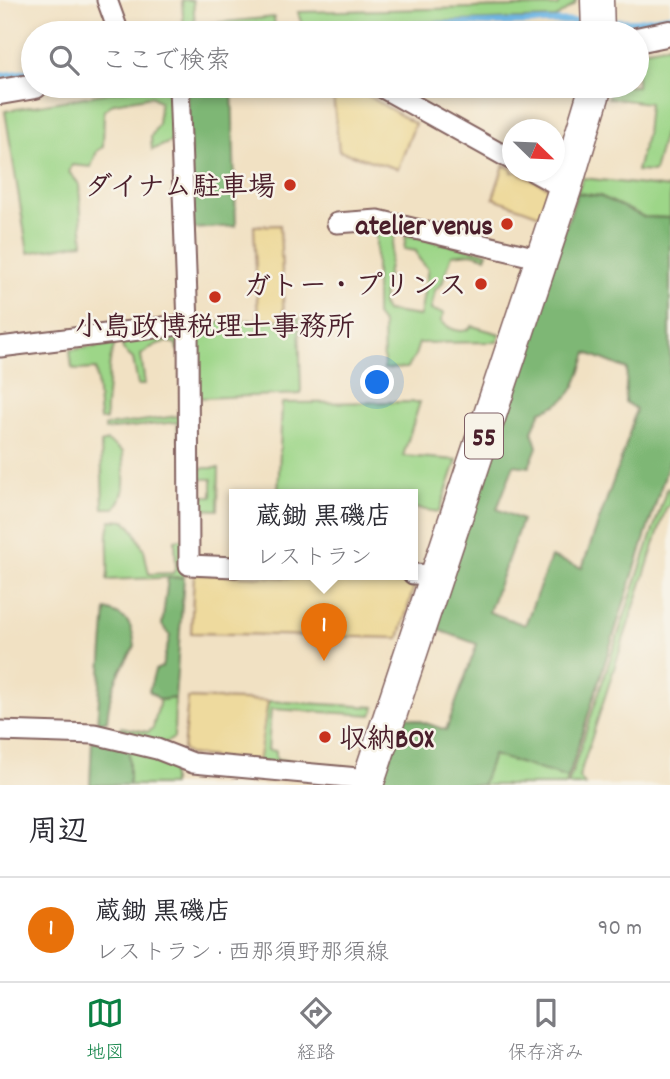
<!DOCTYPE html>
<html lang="ja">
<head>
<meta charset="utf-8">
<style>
  body { margin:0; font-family:Dekko,"Klee One",sans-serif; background:#f7f7f7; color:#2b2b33 }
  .compass { position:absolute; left:502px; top:119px; width:63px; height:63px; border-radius:50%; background:#fff; box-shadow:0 4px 10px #0003; rotate:113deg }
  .you { position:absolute; left:378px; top:383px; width:24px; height:24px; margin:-18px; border:5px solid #fff; border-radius:50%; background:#1a73e8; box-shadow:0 0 0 10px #1a73e833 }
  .badge { display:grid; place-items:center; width:46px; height:46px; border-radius:50%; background:#0b8043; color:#fff; font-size:23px; font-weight:700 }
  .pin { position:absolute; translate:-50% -58px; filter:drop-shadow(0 2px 4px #0008) }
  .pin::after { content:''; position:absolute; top:37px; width:24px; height:21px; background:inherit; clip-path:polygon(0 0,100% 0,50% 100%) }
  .popup { position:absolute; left:229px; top:489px; width:189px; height:91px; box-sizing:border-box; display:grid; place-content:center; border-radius:0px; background:#fff; filter:drop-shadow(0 2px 5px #0005); font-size:23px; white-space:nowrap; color:#7c7c81 }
  .popup b { font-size:26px; color:#2b2b33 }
  .popup::after { content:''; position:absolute; left:50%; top:100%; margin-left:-14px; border:14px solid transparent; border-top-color:#fff }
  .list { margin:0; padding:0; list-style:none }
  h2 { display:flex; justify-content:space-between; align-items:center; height:91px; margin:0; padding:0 28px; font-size:30px }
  h2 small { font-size:23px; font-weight:400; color:#7c7c81 }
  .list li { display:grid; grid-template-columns:46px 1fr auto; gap:21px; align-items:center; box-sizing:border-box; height:105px; padding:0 28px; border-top:2px solid #e1e1e2 }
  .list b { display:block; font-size:26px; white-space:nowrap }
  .list p { margin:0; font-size:23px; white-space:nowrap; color:#7c7c81 }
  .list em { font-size:23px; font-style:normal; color:#7c7c81 }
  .icon { flex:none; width:38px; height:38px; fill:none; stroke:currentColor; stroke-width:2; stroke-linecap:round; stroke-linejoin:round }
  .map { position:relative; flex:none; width:670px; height:785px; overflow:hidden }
  .search { position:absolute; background:#fff; box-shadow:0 4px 10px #0003; left:21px; right:21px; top:21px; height:77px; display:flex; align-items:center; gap:18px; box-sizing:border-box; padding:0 24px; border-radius:38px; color:#7c7c81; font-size:26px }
  .sheet { height:196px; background:#fff }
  nav { display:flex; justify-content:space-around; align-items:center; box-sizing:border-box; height:98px; border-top:2px solid #e1e1e2; background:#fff; font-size:19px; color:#7c7c81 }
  nav a { display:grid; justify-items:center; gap:4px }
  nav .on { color:#0b8043 }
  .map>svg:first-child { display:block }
</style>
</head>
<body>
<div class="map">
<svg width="670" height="785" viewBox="0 0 670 785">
  <rect width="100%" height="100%" fill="#f7f3e8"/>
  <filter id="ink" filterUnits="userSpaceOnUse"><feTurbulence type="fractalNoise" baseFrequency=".0143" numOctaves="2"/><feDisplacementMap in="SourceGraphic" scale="14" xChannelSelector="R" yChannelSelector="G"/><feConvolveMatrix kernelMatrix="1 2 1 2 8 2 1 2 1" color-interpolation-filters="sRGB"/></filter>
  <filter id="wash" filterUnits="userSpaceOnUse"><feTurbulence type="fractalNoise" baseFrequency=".00686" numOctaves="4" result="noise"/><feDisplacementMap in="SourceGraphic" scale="28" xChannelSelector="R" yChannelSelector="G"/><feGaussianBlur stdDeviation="1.57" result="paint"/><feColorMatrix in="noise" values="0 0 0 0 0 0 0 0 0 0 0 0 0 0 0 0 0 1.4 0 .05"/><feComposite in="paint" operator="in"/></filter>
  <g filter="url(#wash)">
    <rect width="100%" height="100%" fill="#f1e1c3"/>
    <g fill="#9dd688" stroke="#747a5a" stroke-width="2">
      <path d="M 182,0 L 193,0 L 195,25 L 274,17 L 275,28 L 242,33 L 184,33 Z"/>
      <path d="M 563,0 L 576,0 L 575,4 L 556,18 L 302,26 L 298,12 L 557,6 Z"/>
      <path d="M 670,45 L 670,117 L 668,118 L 654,172 L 637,171 L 646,135 L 649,103 L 608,98 L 610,86 L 637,86 L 637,51 Z"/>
      <path d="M 147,86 L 172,86 L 175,140 L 152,150 L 151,137 L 158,124 L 160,102 L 151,96 L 114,103 L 104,110 L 103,147 L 97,151 L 91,167 L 72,165 L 69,172 L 79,184 L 83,243 L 28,253 L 5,111 Z"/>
      <path d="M 583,178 L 670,188 L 670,218 L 644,217 L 600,196 L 577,193 Z"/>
      <path d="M 376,228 L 395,232 L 382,304 L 386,311 L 420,316 L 428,269 L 419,259 L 416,251 L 404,249 L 406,235 L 488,253 L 486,257 L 471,253 L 452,255 L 442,284 L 435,290 L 431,310 L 444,313 L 441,321 C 449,329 464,336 472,326 L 500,334 L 497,342 L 419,343 L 414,358 L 407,368 L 384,369 L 383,325 L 376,316 Z"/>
      <path d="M 299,317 L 301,394 L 202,398 L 198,395 L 197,324 Z"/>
      <path d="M 177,335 L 183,341 L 183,349 L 177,350 L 176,344 C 164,338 150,347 141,355 L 145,385 L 138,385 L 133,359 L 124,351 L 121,343 Z"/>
      <path d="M 115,344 C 109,359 109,369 108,384 C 107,397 105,407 106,420 L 100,420 L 96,369 L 77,370 L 72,368 L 70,350 Z"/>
      <path d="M 420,402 L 403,456 L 457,460 L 439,512 L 413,508 L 413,495 L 278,495 L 282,403 Z"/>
      <path d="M 178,416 L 184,416 L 179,442 L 177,422 L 105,430 L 105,426 Z"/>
      <path d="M 107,441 L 123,452 C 123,473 129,491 115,508 L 103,508 L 101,443 Z"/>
      <path d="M 196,468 L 219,468 L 218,510 L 194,509 L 194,496 L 212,496 L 212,479 L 196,479 Z"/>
      <path d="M 667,488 L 670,489 L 670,505 L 666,508 L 579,777 L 585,785 L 568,785 Z"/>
      <path d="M 111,520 L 126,521 L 135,532 L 144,550 L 149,574 L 173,573 L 176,568 L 175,540 L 183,539 L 184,577 L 107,580 C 111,560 104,539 111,520 Z"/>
      <path d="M 175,698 L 174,738 L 165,743 L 120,732 L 121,727 L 148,732 L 153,728 L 160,700 Z"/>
      <path d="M 268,701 L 375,707 L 372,715 L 271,709 L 268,750 L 276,751 L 276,759 L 354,768 L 258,762 Z"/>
      <path d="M 129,749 L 172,761 L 172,785 L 129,785 Z"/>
      <path d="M 493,755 L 568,778 L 566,785 L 482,785 Z"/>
    </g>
    <g fill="#7eb774" stroke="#646b50" stroke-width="2" fill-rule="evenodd">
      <path d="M 187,86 L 232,86 L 236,226 L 193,229 Z"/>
      <path d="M 577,193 L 600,196 L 644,217 L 670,218 L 670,459 L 568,778 L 493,755 L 482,785 L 380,785 L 405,716 L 446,730 L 477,644 L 433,628 ZM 587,353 L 627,369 L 625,402 L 636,409 L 625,448 L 582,568 L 551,557 L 525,625 L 489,612 L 522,520 L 497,509 L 514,465 L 529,467 L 537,447 L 532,431 L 541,411 C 574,402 577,383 587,353 Z"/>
      <path d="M 184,577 L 175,698 L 160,700 L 149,691 L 155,670 L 162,667 L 170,636 L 162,625 L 168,578 Z"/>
      <path d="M 106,610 C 129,616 132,625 135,646 C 117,675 110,687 107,721 L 97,723 Z"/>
      <path d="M 92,740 L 129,749 L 129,785 L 90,785 Z"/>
    </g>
    <g fill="#eeda9e" stroke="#9c7c64" stroke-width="2">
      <path d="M 332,86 L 356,86 L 360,91 L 415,124 L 398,169 L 339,151 Z"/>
      <path d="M 504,165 L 512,169 L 512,172 L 517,172 L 550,188 L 540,215 L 493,198 Z"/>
      <path d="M 280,225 L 284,319 L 258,320 L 254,226 Z"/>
      <path d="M 194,574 L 415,583 L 399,638 L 191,633 Z"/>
      <path d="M 188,698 L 268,701 L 258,762 L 189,754 L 183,750 Z"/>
    </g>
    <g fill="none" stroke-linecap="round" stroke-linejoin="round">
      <g stroke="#6eb7e6" stroke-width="6">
        <path d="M 606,21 L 638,21 L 670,16"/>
        <path d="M 266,33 L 329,27 L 588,21"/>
        <path d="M 0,76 L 33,71"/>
      </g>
    </g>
  </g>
  <g filter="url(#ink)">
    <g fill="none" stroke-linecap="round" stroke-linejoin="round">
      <defs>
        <g id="minor">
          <path d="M 107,0 L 119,33"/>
          <path d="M 179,86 L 188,324 L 189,565 L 235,567"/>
          <path d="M 379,86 L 512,160"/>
          <path d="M 534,172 L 565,189"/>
          <path d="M 337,223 L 378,220 L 542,259"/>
          <path d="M 0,347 L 188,324"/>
          <path d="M 413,574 L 438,575"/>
          <path d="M 0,731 L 94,734 L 157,749 L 193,763 L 369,779"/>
        </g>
        <g id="tertiary">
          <path d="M 637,40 L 670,33"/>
          <path d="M 0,92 L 35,86"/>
        </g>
        <g id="primary">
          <path d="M 597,0 L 598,33"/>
          <path d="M 367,785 L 565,189 L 596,86"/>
        </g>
      </defs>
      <use href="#minor" stroke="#846360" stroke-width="23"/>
      <use href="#tertiary" stroke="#846360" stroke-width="28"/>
      <use href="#primary" stroke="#846360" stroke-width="35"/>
      <use href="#minor" stroke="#fff" stroke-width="19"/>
      <use href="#tertiary" stroke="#fff" stroke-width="24"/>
      <use href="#primary" stroke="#fff" stroke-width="32"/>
    </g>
  </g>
  <g fill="#c8321e" stroke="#f7f3e8" stroke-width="2.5">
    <circle cx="290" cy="185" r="7"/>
    <circle cx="507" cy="224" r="7"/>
    <circle cx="481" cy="284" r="7"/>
    <circle cx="215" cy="297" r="7"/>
    <circle cx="325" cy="737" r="7"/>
  </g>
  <g text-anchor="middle" stroke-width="5" stroke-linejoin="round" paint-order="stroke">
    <rect fill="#f7f3e8" stroke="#7e5f64" stroke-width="2" x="465" y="413.5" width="38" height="45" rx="5"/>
    <g font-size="26" font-weight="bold" fill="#4a1f2b">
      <text x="484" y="445">55</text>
    </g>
    <g font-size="28" font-weight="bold" fill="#4a1f2b" stroke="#f7f3e8" text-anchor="end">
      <text x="276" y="195">ダイナム駐車場</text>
      <text x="493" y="234">atelier venus</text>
      <text x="467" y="294">ガトー・プリンス</text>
      <text x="215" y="335" text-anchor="middle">小島政博税理士事務所</text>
      <text x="339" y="747" text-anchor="start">収納BOX</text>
    </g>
  </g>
</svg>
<svg class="compass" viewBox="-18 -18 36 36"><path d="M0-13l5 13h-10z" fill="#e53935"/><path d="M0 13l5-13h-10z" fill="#7c7c81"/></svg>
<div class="you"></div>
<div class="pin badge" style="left:324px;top:661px;background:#e8710a">1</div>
<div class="popup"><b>蔵鋤 黒磯店</b>レストラン</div>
<div class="search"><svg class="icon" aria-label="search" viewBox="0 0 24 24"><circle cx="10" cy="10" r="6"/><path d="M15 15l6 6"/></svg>ここで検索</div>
</div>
<section class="sheet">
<h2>周辺<small></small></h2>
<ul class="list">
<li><span class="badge" style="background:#e8710a">1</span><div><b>蔵鋤 黒磯店</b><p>レストラン · 西那須野那須線</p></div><em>90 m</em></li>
</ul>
</section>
<nav>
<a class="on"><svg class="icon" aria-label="map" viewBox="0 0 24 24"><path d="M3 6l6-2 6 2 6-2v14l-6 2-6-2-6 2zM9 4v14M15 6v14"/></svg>地図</a>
<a><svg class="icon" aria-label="directions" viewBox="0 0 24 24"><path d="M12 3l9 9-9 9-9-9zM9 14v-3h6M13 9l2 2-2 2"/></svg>経路</a>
<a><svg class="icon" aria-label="saved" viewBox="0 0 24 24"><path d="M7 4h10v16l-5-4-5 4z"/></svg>保存済み</a>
</nav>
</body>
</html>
